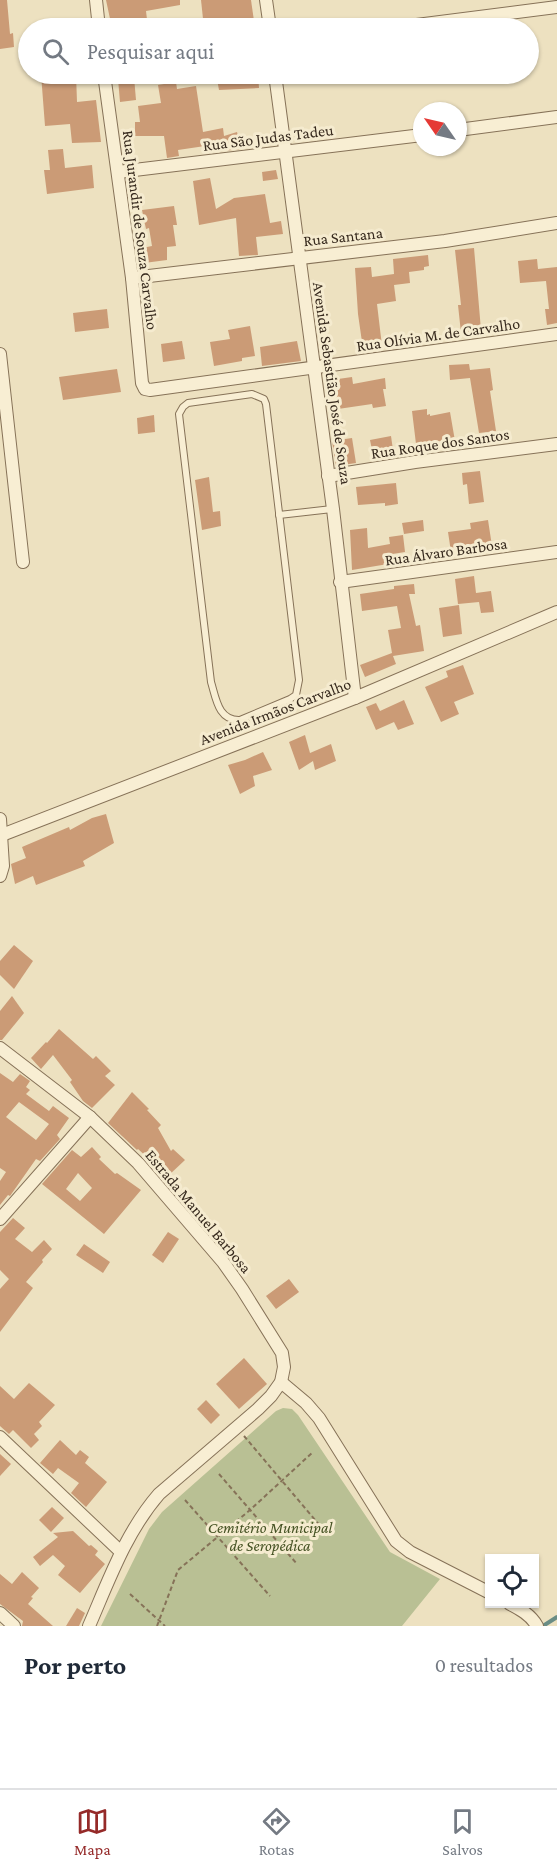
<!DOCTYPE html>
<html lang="pt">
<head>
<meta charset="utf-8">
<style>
  body { margin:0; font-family:"Crimson Pro",serif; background:#f6f6f7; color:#1f2937 }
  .controls { position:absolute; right:18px; bottom:18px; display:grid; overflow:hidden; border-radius:0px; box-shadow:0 2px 4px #0004 }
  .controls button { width:54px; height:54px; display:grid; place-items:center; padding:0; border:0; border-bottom:2px solid #e0e1e3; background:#fff; color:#1f2937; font:30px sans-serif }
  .compass { position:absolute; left:413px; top:102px; width:54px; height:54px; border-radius:50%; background:#fff; box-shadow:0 2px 4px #0004; rotate:304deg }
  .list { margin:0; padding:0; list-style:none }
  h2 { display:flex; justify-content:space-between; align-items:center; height:78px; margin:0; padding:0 24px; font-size:26px }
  h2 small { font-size:20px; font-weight:400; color:#747a83 }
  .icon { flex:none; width:33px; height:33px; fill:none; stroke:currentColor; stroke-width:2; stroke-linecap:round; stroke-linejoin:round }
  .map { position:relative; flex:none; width:557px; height:1626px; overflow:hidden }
  .search { position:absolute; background:#fff; box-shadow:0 2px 4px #0004; left:18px; right:18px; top:18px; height:66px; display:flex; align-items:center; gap:15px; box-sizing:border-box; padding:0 21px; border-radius:33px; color:#747a83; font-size:22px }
  .sheet { height:162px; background:#fff }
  nav { display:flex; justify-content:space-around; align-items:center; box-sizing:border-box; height:84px; border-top:2px solid #e0e1e3; background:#fff; font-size:16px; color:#747a83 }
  nav a { display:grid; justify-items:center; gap:3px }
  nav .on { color:#952a29 }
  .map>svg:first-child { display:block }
</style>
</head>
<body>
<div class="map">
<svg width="557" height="1626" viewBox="0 0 557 1626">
  <rect width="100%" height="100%" fill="#ede1c0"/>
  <path fill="#b9c094" d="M 283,1408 L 292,1409 L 298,1415 L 390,1552 L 440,1579 L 402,1626 L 101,1626 L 149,1529 L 162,1512 L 276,1411 Z"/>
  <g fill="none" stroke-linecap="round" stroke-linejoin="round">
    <path stroke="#6a8d85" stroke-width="4" d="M 543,1626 L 557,1617"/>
  </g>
  <g fill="#cb9b76" fill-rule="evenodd">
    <path d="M 0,0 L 7,0 L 10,34 L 13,33 L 14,47 L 0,49 Z"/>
    <path d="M 106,0 L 180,0 L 180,5 L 146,11 L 148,28 L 112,28 Z"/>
    <path d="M 201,0 L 251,0 L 255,28 L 204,28 Z"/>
    <path d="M 41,74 L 76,74 L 77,102 L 96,100 L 101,142 L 72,143 L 70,124 L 45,126 Z"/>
    <path d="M 216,74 L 258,74 L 259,88 L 219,90 Z"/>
    <path d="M 134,77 L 136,100 L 120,102 L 118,79 Z"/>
    <path d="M 176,82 L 177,89 L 196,86 L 203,132 L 223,128 L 224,136 L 237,132 L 241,149 L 206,153 L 205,146 L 178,150 L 179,156 L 167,158 L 164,136 L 135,136 L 135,122 L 140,122 L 138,106 L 161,103 L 158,85 Z"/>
    <path d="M 63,149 L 65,168 L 92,165 L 94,188 L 47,194 L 44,170 L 50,170 L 48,150 Z"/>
    <path d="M 276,170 L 278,179 L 263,181 L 262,172 Z"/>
    <path d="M 210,178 L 216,209 L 234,198 L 265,194 L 270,223 L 281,221 L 283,234 L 256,237 L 258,255 L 239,256 L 236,218 L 199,225 L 193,181 Z"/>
    <path d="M 174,206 L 177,225 L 173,225 L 176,246 L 167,247 L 167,260 L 144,263 L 142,248 L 152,246 L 149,228 L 146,229 L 142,210 Z"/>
    <path d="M 474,248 L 481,330 L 461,333 L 458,305 L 461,305 L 455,250 Z"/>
    <path d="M 428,255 L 429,266 L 424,267 L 424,270 L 409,272 L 410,283 L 394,285 L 396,301 L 377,304 L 382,346 L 363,349 L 358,314 L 355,268 L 371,267 L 372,277 L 394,274 L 393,259 Z"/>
    <path d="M 537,259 L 538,269 L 557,267 L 557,323 L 547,325 L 545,309 L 549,309 L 546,281 L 520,283 L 518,261 Z"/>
    <path d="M 107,309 L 109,328 L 75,332 L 73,313 Z"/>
    <path d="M 250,326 L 255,356 L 242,358 L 242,361 L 214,366 L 210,342 L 230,339 L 228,330 Z"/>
    <path d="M 182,341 L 185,359 L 163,362 L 161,344 Z"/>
    <path d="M 297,341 L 301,361 L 262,366 L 260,347 Z"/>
    <path d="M 469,364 L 470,370 L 490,368 L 493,390 L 490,391 L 496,431 L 479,433 L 470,378 L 450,380 L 449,365 Z"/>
    <path d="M 117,369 L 121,392 L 63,400 L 59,377 Z"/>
    <path d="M 352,377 L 353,384 L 385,378 L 386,389 L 383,389 L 386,406 L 373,408 L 372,404 L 338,409 L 335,390 L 326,392 L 324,381 Z"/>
    <path d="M 427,409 L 427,415 L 430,414 L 430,416 L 450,412 L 455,441 L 442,444 L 441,441 L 416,444 L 412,411 Z"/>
    <path d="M 154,415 L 155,432 L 138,434 L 137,418 Z"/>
    <path d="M 391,436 L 394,457 L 374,460 L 370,440 Z"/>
    <path d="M 352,438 L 356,463 L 336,466 L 332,441 Z"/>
    <path d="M 480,471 L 484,502 L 469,504 L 467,484 L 463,485 L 462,473 Z"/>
    <path d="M 209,477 L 213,512 L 220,511 L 221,526 L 202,530 L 195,480 Z"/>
    <path d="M 396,483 L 398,504 L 385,506 L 385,503 L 358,505 L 356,487 Z"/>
    <path d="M 423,520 L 424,531 L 404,534 L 402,523 Z"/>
    <path d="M 488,520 L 492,546 L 451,552 L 448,532 L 471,529 L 470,523 Z"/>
    <path d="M 367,528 L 368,548 L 390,544 L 389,537 L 403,535 L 405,552 L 386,555 L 388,564 L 352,570 L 350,530 Z"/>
    <path d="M 474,576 L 476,593 L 491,591 L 494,612 L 481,613 L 479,602 L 458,604 L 455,579 Z"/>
    <path d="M 414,584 L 415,594 L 409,594 L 416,626 L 420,625 L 424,651 L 393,656 L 396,664 L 365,677 L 360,665 L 392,653 L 388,630 L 401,628 L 397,606 L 362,611 L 360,594 L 394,589 L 394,586 Z"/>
    <path d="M 459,605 L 462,634 L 443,637 L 439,608 Z"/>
    <path d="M 463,665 L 474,694 L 454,702 L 459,714 L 441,722 L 425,687 L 448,677 L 446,671 Z"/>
    <path d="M 404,700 L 414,724 L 398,730 L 394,722 L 376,730 L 366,707 L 376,703 L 380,711 Z"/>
    <path d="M 305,735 L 310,753 L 331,744 L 336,761 L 315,770 L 313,761 L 299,770 L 289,742 Z"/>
    <path d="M 263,752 L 272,770 L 253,776 L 255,786 L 240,794 L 228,765 L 245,760 Z"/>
    <path d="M 106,814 L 114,843 L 83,861 L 85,866 L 36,885 L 33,876 L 15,884 L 11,864 L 26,858 L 22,847 L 69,827 L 70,830 L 92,818 Z"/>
    <path d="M 14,945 L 33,961 L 14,989 L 0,975 L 0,961 Z"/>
    <path d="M 12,996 L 24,1013 L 2,1040 L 0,1040 L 0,1011 Z"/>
    <path d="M 59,1029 L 93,1059 L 96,1056 L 111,1071 L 105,1076 L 115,1085 L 92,1108 L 83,1101 L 70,1082 L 72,1080 L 53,1055 L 41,1069 L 31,1058 L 46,1042 L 47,1043 Z"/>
    <path d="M 0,1073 L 13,1082 L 20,1074 L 30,1081 L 26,1087 L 30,1090 L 26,1094 L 49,1111 L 53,1106 L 69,1118 L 57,1135 L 60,1139 L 40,1161 L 36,1159 L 10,1196 L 8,1195 L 0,1205 L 0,1181 L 6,1172 L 0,1168 ZM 19,1102 L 49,1124 L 36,1140 L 6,1117 Z"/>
    <path d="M 132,1092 L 149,1109 L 147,1110 L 161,1125 L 158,1128 L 171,1151 L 173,1149 L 185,1160 L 168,1176 L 169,1177 L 165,1182 L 153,1168 L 155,1166 L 149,1159 L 138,1149 L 137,1150 L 108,1123 Z"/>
    <path d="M 92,1147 L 101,1157 L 99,1159 L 115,1174 L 117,1173 L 141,1190 L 104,1234 L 42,1184 L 72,1150 L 81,1157 ZM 78,1173 L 92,1188 L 80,1201 L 66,1189 Z"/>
    <path d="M 13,1218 L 25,1228 L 15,1239 L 32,1252 L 44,1240 L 52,1249 L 42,1260 L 43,1262 L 26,1282 L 33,1288 L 0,1332 L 0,1289 L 9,1279 L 0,1270 L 0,1232 Z"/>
    <path d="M 168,1232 L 179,1239 L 163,1263 L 152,1255 Z"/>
    <path d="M 84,1244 L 110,1262 L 103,1273 L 76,1255 Z"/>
    <path d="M 289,1279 L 299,1292 L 276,1309 L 266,1296 Z"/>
    <path d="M 244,1358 L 267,1384 L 239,1409 L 216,1384 Z"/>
    <path d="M 29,1383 L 55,1405 L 39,1422 L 42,1426 L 34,1434 L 39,1440 L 31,1448 L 13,1430 L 9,1434 L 0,1426 L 0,1386 L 14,1399 Z"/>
    <path d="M 206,1400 L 220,1415 L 211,1424 L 197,1409 Z"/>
    <path d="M 60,1440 L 76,1455 L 80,1450 L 89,1457 L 85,1463 L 107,1482 L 86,1507 L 71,1493 L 79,1483 L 58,1468 L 53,1474 L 40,1463 Z"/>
    <path d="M 0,1454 L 11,1464 L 0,1476 Z"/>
    <path d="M 52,1507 L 64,1518 L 51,1532 L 39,1520 Z"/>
    <path d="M 73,1531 L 89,1546 L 91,1545 L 98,1551 L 95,1555 L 105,1564 L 80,1593 L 58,1575 L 65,1566 L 53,1555 L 40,1566 L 33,1557 L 58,1537 L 53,1533 Z"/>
    <path d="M 22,1572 L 39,1588 L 31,1597 L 33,1598 L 28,1604 L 53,1626 L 22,1626 L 23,1621 L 0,1604 L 0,1574 L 12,1584 Z"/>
    <path d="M 77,1608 L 85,1613 L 79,1626 L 66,1626 Z"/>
  </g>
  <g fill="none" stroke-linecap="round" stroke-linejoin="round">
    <defs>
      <g id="lane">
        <path d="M 252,394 L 264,399 L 266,404 L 299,680 L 296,695 L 290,699 L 240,720 C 218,721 216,698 211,682 L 179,414 L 183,407 L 188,403 Z"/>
        <path d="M 279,515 L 332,509"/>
      </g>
      <g id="street">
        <path d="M 96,0 L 99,28"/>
        <path d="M 266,0 L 270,28"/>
        <path d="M 393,28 L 557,7"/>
        <path d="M 104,74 L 132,278 L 142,383 L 145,389 L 150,390 L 557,334"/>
        <path d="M 275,74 L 333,509 L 355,698"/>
        <path d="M 458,130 L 557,117"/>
        <path d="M 118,172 L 422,135"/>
        <path d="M 132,278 L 445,241 L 557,223"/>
        <path d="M 0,354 L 23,562"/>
        <path d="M 328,476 L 415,462 L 557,444"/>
        <path d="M 340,582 L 557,552"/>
        <path d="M 0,819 L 3,866 L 0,876"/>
        <path d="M 2,835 L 355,698 L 557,612"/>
        <path d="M 0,1048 L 90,1117 L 138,1163 L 223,1262 L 242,1289 L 282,1353 L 284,1367 L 281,1382 L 271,1396 L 258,1409 L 159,1494 C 126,1532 109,1580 89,1626"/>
        <path d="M 0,1219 L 90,1117"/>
        <path d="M 281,1382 L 306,1403 L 319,1418 L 396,1541 L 410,1552 L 490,1593"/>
        <path d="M 0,1437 L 121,1552"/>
        <path d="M 510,1604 C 520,1609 531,1615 537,1626"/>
        <path d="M 0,1613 L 14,1626"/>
      </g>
    </defs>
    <use href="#lane" stroke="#867258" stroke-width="8"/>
    <use href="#street" stroke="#867258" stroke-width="14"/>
    <g stroke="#867258" stroke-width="2" stroke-dasharray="4.5 3" stroke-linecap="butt">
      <path d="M 244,1436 L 327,1534"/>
      <path d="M 219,1474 L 297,1564"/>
      <path d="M 185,1500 L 270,1596"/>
      <path d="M 130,1594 L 165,1626"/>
      <path d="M 157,1626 L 178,1570 L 250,1510 L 313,1452"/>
    </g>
    <use href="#lane" stroke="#f8eed3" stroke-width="6"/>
    <use href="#street" stroke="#f8eed3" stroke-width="12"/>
  </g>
  <g text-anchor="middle" stroke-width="6" stroke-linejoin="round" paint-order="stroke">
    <g font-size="16" fill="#36291d" stroke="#f5ebcf">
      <text transform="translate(268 137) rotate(-7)" y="6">Rua São Judas Tadeu</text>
      <text transform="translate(141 230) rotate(83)" y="6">Rua Jurandir de Souza Carvalho</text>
      <text transform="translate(343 236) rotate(-6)" y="6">Rua Santana</text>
      <text transform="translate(438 334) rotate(-8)" y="6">Rua Olívia M. de Carvalho</text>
      <text transform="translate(333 383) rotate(82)" y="6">Avenida Sebastião José de Souza</text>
      <text transform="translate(440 443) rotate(-8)" y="6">Rua Roque dos Santos</text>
      <text transform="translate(446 551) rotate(-8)" y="6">Rua Álvaro Barbosa</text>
      <text transform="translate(275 711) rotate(-21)" y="6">Avenida Irmãos Carvalho</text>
      <text transform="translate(199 1211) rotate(50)" y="6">Estrada Manuel Barbosa</text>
    </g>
    <g font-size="16" font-style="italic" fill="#455223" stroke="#f5ebcf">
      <text x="270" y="1533">Cemitério Municipal<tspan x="270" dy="18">de Seropédica</tspan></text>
    </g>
  </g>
</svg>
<div class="controls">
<button><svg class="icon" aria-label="locate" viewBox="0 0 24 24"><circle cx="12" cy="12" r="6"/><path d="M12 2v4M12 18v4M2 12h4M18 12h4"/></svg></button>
</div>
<svg class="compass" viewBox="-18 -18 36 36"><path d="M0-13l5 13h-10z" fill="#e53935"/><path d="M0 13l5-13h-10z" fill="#747a83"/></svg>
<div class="search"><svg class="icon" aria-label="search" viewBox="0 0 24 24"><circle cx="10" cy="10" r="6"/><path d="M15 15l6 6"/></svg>Pesquisar aqui</div>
</div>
<section class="sheet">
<h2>Por perto<small>0 resultados</small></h2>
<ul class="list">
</ul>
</section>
<nav>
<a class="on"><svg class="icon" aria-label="map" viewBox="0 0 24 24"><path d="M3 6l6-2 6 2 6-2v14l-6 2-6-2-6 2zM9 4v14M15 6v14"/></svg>Mapa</a>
<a><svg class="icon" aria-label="directions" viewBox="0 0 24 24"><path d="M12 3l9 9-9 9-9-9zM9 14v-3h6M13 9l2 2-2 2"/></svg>Rotas</a>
<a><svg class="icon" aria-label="saved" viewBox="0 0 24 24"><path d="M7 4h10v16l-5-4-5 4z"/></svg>Salvos</a>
</nav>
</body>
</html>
